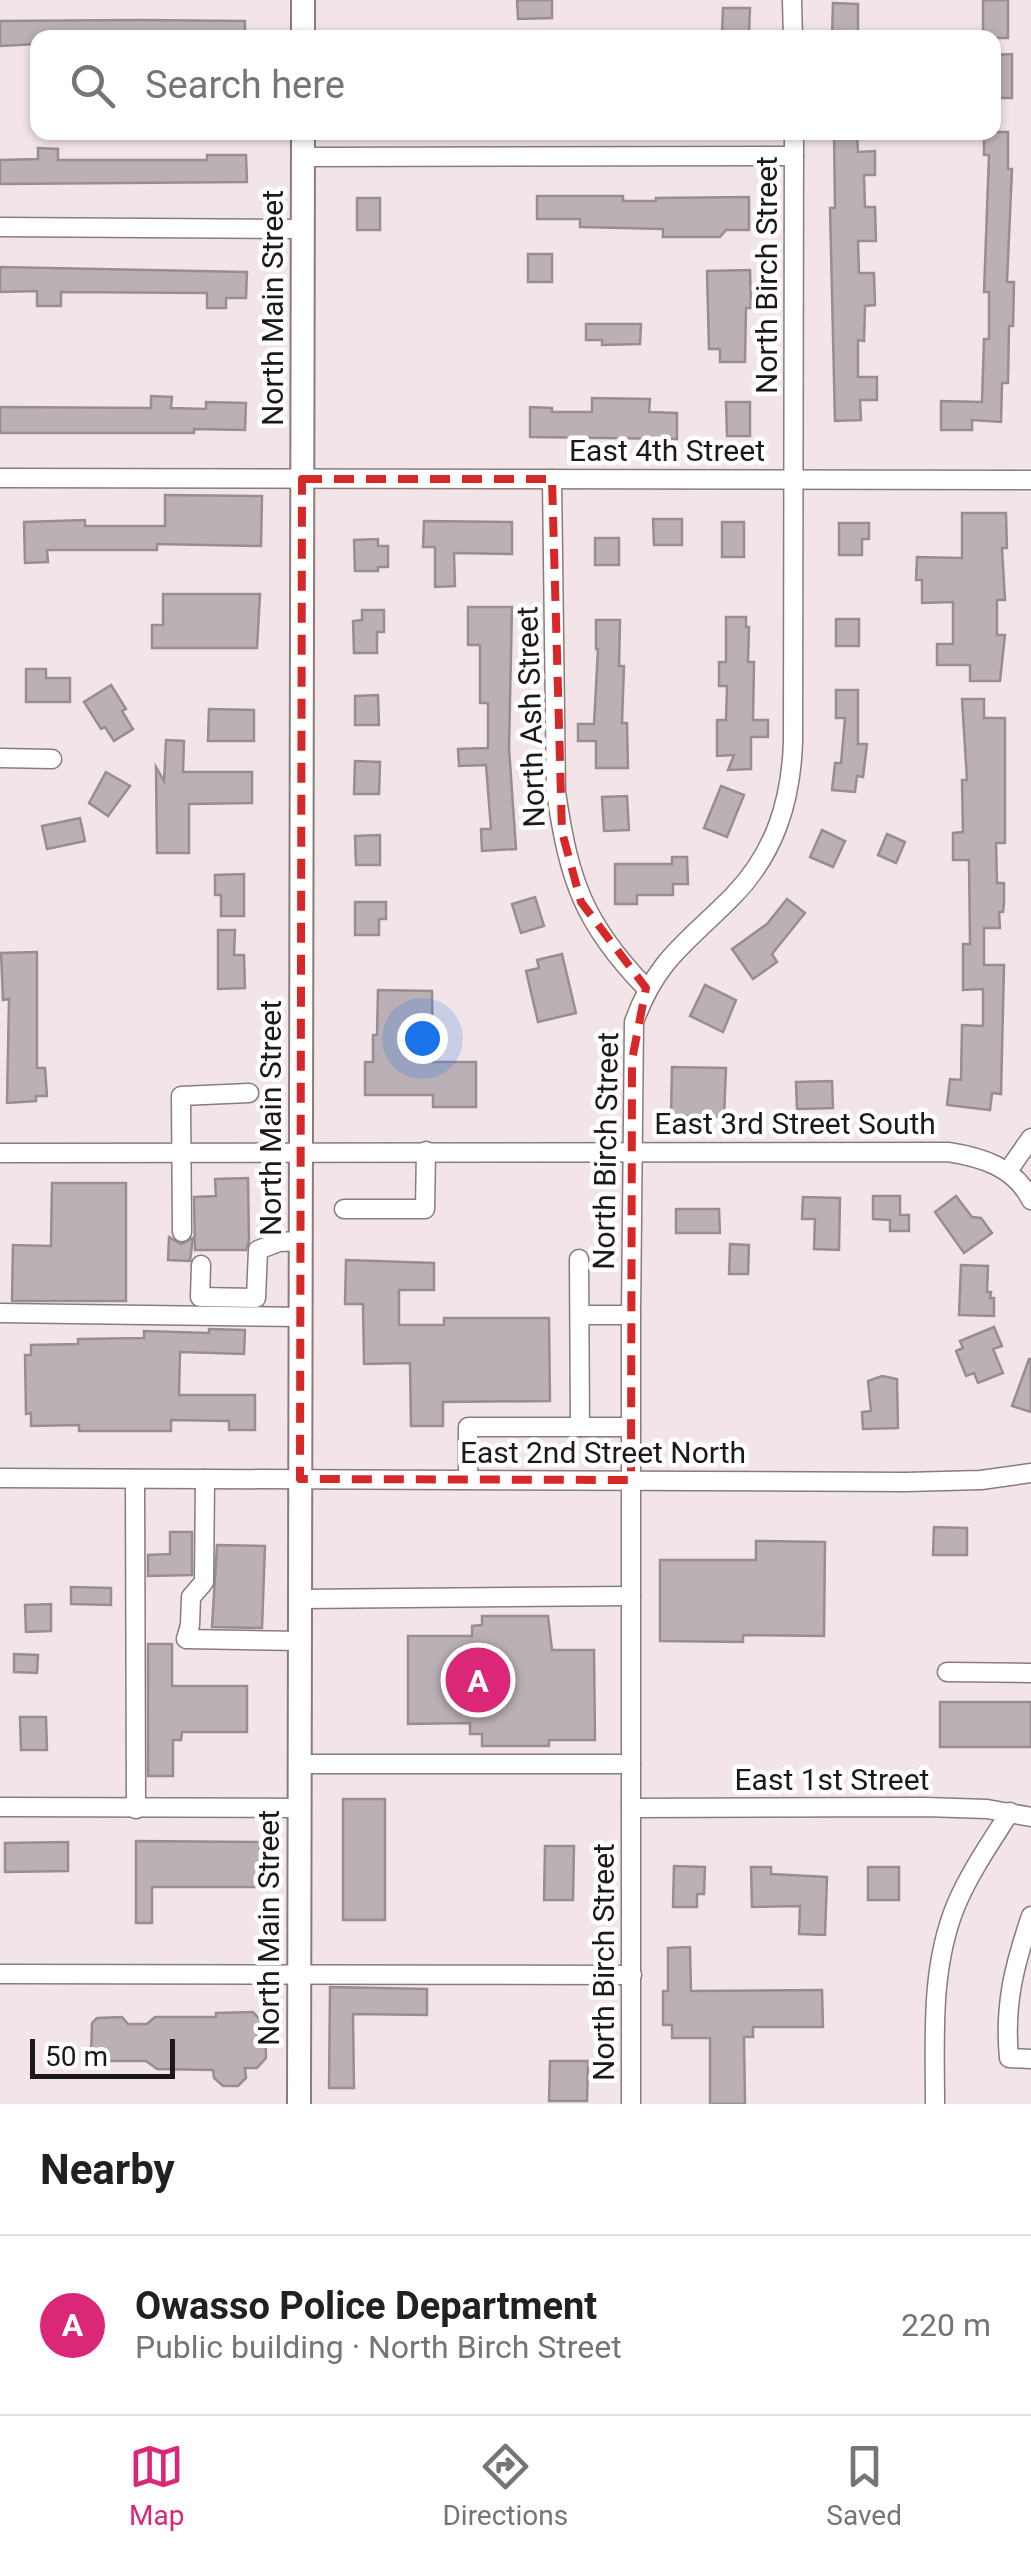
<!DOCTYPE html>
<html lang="en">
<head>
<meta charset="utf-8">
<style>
  body { margin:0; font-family:Roboto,sans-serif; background:#f6f6f6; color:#202124 }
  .scale { position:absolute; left:30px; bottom:25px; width:145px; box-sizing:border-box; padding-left:10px; border:5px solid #1d1819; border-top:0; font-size:28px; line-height:35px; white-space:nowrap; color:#1d1819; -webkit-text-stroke:8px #fff; paint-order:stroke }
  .you { position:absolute; left:422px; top:1038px; width:35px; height:35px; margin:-25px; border:8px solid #fff; border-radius:50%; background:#1a73e8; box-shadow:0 0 0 15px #1a73e833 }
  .badge { display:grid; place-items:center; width:65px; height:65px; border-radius:50%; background:#db2777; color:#fff; font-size:32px; font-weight:700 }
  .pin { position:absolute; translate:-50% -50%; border:5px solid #fff; box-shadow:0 2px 10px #0006 }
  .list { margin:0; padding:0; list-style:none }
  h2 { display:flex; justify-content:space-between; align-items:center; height:130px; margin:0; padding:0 40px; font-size:42px }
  h2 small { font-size:32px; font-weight:400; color:#757577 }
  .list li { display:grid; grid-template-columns:65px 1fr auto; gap:30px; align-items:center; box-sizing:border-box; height:180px; padding:0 40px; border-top:2px solid #e0e0e0 }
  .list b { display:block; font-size:38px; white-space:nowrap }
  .list p { margin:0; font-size:32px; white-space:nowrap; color:#757577 }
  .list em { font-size:32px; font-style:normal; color:#757577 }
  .icon { flex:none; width:55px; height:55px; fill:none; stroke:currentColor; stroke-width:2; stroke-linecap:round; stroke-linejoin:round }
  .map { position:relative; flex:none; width:1031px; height:2104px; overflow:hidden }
  .search { position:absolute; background:#fff; box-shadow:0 2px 8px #0004; left:30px; right:30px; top:30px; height:110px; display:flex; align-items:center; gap:25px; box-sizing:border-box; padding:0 35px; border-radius:20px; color:#757577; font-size:38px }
  .sheet { height:310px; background:#fff }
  nav { display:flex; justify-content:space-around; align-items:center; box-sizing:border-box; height:140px; border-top:2px solid #e0e0e0; background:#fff; font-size:28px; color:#757577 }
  nav a { display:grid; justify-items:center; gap:5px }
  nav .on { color:#db2777 }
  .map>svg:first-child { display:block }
</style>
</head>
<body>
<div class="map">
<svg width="1031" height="2104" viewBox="0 0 1031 2104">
  <rect width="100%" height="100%" fill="#f3e5e7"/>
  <g fill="#bab0b6" stroke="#978d93" stroke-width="2.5">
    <path d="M 517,0 L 552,0 L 552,18 L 518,19 Z"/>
    <rect x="983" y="0" width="25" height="38"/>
    <path d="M 833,3 L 858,4 L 858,36 L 832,36 Z"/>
    <path d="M 723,8 L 750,8 L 749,34 L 722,33 Z"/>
    <path d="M 138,20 L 245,21 L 245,38 L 38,38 L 38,44 L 0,46 L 0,21 Z"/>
    <path d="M 1012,54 L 1012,98 L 994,98 L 994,55 Z"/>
    <path d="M 834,132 L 857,132 L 858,152 L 875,151 L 875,175 L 864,175 L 865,207 L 875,207 L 876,241 L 858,241 L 859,273 L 874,273 L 875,305 L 865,306 L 864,341 L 858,340 L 858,377 L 877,377 L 877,400 L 860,400 L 861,420 L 835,421 L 830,208 L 835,208 Z"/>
    <path d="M 984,132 L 1008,132 L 1008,169 L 1012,169 L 1007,282 L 1014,282 L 1013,326 L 1009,326 L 1008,383 L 1002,383 L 1001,422 L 972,420 L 972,430 L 941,430 L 941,401 L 982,402 L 984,339 L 989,339 L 989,292 L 984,292 L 989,155 L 984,155 Z"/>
    <path d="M 38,148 L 58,149 L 58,160 L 207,160 L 207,155 L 246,155 L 247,182 L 0,184 L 0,160 L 38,159 Z"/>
    <path d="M 537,196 L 623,196 L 623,201 L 656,201 L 656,198 L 749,197 L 749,230 L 726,230 L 720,237 L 663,237 L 663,229 L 580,227 L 580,219 L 537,219 Z"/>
    <rect x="357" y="198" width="23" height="32"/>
    <rect x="528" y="254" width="24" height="28"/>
    <path d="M 0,267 L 247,272 L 246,298 L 226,298 L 226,308 L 207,308 L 207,293 L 61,292 L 61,306 L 37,306 L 37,291 L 0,292 Z"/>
    <path d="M 750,270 L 751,308 L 746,308 L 745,362 L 720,362 L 720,349 L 709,349 L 707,271 Z"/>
    <path d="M 586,324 L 641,324 L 640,344 L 602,345 L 602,340 L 586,340 Z"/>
    <path d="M 151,396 L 172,397 L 171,408 L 206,409 L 206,402 L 246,403 L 245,430 L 194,429 L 194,433 L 0,433 L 0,407 L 151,408 Z"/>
    <path d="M 592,398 L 650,399 L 649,412 L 677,413 L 677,439 L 530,437 L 530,407 L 552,408 L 552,412 L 592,412 Z"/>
    <path d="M 726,402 L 750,402 L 750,436 L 727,436 Z"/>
    <path d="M 165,495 L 262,496 L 261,546 L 157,544 L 157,550 L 47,550 L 48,562 L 25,563 L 24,522 L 85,520 L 85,526 L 165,526 Z"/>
    <path d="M 962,513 L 1006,513 L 1007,548 L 1002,548 L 1005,600 L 997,600 L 997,635 L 1005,635 L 1000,681 L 970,681 L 970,665 L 937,665 L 937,644 L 953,644 L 953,602 L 922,603 L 922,580 L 916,580 L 917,557 L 962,558 Z"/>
    <path d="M 653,519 L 682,519 L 682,545 L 654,545 Z"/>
    <path d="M 424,521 L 512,522 L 512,554 L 454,553 L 455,586 L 435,587 L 435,547 L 423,547 Z"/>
    <rect x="722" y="522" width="22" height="35"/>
    <path d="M 839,523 L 869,523 L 869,539 L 862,539 L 862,555 L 839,555 Z"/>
    <rect x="595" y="538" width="24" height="27"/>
    <path d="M 378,539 L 378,546 L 388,546 L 388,567 L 378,567 L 378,571 L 355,571 L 354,540 Z"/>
    <path d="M 163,594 L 260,594 L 257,648 L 152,648 L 152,625 L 163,625 Z"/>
    <path d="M 468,607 L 512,607 L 509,748 L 516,849 L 482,851 L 481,829 L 491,829 L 486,765 L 459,766 L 458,749 L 488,748 L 488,703 L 480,703 L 480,645 L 468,645 Z"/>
    <path d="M 362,610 L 384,610 L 384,632 L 377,632 L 377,653 L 354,653 L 353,621 L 362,620 Z"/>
    <path d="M 726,617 L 746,617 L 746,627 L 749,627 L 748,662 L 754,662 L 753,720 L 768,720 L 768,737 L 751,737 L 751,769 L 728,770 L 734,755 L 717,756 L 717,720 L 726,720 L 727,686 L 719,686 L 719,662 L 726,662 Z"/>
    <rect x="836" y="619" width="23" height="27"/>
    <path d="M 596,620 L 620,620 L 619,666 L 624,666 L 622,723 L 627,723 L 628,768 L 596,768 L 596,741 L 578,741 L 578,724 L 594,724 L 598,649 L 596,649 Z"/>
    <path d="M 26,669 L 46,669 L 46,678 L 70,678 L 70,702 L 26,702 Z"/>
    <path d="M 111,685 L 126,709 L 122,711 L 133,729 L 114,741 L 105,727 L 101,729 L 84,702 Z"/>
    <path d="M 836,690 L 858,690 L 858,744 L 867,744 L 863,777 L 857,776 L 855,792 L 832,790 L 835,763 L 841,763 L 845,718 L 836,718 Z"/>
    <path d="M 378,695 L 379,725 L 355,725 L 355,696 Z"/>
    <path d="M 962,699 L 984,699 L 984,718 L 1005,718 L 1005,843 L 996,843 L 997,883 L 1004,883 L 1004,903 L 1003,912 L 999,912 L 1000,928 L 984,928 L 984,965 L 1004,965 L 1001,1094 L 992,1093 L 990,1110 L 947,1105 L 950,1079 L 961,1080 L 962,1025 L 983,1026 L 983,989 L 963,990 L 963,944 L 970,944 L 969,860 L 953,860 L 953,833 L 963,832 L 962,780 L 967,780 Z"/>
    <path d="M 209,709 L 254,710 L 254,741 L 208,741 Z"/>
    <path d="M 166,740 L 184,741 L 183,772 L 252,772 L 252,803 L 189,804 L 189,853 L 157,853 L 156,767 L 164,781 Z"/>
    <path d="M 355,761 L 380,762 L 379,794 L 354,794 Z"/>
    <path d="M 106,772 L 130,786 L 108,816 L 89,803 Z"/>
    <path d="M 721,786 L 744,795 L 727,837 L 704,828 Z"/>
    <path d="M 627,796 L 629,830 L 604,831 L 602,797 Z"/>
    <path d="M 80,818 L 85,841 L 47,849 L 42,826 Z"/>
    <path d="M 822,830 L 845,841 L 833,867 L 810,857 Z"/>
    <path d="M 887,834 L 905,842 L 896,863 L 878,855 Z"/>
    <path d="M 380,835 L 380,865 L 356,865 L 355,836 Z"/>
    <path d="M 672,857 L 687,857 L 688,884 L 673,884 L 673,895 L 637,895 L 637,904 L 615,904 L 615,864 L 672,864 Z"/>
    <path d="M 244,874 L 244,916 L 221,916 L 221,895 L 215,895 L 215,875 Z"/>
    <path d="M 535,897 L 544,926 L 521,933 L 512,904 Z"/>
    <path d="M 787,899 L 805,913 L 772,954 L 777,962 L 753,979 L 732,949 L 767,924 Z"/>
    <path d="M 355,902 L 386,902 L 386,919 L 379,919 L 379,935 L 355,935 Z"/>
    <path d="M 218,930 L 235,930 L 234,955 L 244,955 L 245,988 L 218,989 Z"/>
    <path d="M 37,952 L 37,1068 L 45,1068 L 47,1096 L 36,1096 L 36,1101 L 7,1103 L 9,999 L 3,1000 L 1,953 Z"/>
    <path d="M 562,954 L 576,1013 L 538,1022 L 526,971 L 539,968 L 537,960 Z"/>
    <path d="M 705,985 L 736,1000 L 723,1032 L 690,1016 Z"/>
    <path d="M 378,990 L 432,991 L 433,1062 L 476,1062 L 476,1107 L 433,1107 L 433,1095 L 365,1095 L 365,1062 L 373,1062 L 373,1035 L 377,1035 Z"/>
    <path d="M 672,1067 L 726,1068 L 724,1117 L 671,1116 Z"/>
    <path d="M 832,1081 L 833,1108 L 797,1109 L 796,1082 Z"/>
    <path d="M 248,1178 L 249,1241 L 246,1250 L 195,1250 L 194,1197 L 216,1196 L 215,1179 Z"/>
    <path d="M 52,1183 L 126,1183 L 126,1301 L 12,1301 L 13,1245 L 51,1246 Z"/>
    <path d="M 873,1196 L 900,1196 L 900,1215 L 909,1215 L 909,1231 L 890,1231 L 890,1220 L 873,1219 Z"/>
    <path d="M 956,1196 L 972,1217 L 981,1218 L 992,1233 L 964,1253 L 935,1212 Z"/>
    <path d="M 803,1197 L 840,1198 L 839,1250 L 814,1249 L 815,1219 L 802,1219 Z"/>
    <path d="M 676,1209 L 719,1209 L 720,1233 L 676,1233 Z"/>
    <path d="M 169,1237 L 181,1244 L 193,1238 L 190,1261 L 168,1260 Z"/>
    <path d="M 730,1244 L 749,1245 L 748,1274 L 729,1274 Z"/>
    <path d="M 346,1260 L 434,1263 L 434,1290 L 399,1290 L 399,1325 L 444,1325 L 444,1318 L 549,1318 L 550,1401 L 443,1402 L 443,1426 L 411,1426 L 410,1363 L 364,1364 L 363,1304 L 345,1304 Z"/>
    <path d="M 961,1265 L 988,1266 L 987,1292 L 991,1292 L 990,1298 L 994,1298 L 994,1316 L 959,1315 Z"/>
    <path d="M 994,1327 L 1002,1346 L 993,1349 L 1003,1373 L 978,1383 L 974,1373 L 966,1376 L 956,1351 L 963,1348 L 960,1341 Z"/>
    <path d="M 209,1329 L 245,1330 L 244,1354 L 180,1352 L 179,1395 L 255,1395 L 255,1430 L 229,1430 L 229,1421 L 171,1420 L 171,1431 L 79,1431 L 79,1425 L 31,1426 L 31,1413 L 26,1414 L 25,1355 L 31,1355 L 31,1345 L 78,1344 L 78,1339 L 144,1338 L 144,1331 L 209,1333 Z"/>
    <path d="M 1029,1359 L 1031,1359 L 1031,1412 L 1012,1406 Z"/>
    <path d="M 882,1376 L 897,1379 L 898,1428 L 863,1429 L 862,1412 L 871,1411 L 868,1381 Z"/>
    <path d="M 934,1527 L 967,1528 L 967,1555 L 933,1555 Z"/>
    <path d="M 170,1532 L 192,1532 L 192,1575 L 148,1576 L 148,1555 L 170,1554 Z"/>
    <path d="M 756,1541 L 825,1542 L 824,1636 L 743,1635 L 743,1642 L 660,1641 L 660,1560 L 756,1560 Z"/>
    <path d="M 217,1545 L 265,1546 L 262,1628 L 212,1627 Z"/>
    <path d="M 71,1587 L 111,1588 L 111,1605 L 71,1604 Z"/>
    <path d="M 51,1604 L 51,1631 L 26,1632 L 25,1605 Z"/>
    <path d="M 482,1616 L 548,1616 L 552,1650 L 594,1650 L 595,1740 L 549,1740 L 549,1746 L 482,1746 L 482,1734 L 470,1734 L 470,1723 L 408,1724 L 408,1636 L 472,1636 L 472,1626 L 482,1625 Z"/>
    <path d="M 148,1644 L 172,1644 L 172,1686 L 247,1686 L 247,1732 L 182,1732 L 181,1740 L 173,1740 L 173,1776 L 148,1776 Z"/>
    <path d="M 14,1654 L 38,1655 L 37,1673 L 14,1672 Z"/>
    <rect x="940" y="1702" width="91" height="45"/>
    <path d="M 20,1717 L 46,1717 L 47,1750 L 21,1750 Z"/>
    <rect x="343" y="1799" width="42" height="121"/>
    <path d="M 136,1841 L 260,1842 L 260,1887 L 152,1887 L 152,1923 L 136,1923 Z"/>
    <path d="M 68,1842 L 68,1871 L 5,1872 L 5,1843 Z"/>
    <path d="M 545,1846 L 574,1846 L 573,1900 L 544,1900 Z"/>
    <path d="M 674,1866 L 705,1867 L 704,1894 L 697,1894 L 697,1907 L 673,1907 Z"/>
    <path d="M 751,1867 L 771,1867 L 771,1874 L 827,1877 L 825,1935 L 799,1934 L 800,1906 L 752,1907 Z"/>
    <rect x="868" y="1867" width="31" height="33"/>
    <path d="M 690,1947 L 691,1991 L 822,1990 L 823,2027 L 753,2027 L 753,2037 L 744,2037 L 745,2104 L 710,2104 L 710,2038 L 672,2038 L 672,2025 L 663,2025 L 663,1991 L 668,1991 L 668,1948 Z"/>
    <path d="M 330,1987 L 427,1989 L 427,2015 L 353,2014 L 354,2088 L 329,2088 Z"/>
    <path d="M 253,2012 L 265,2025 L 266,2058 L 257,2068 L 245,2068 L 246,2078 L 238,2086 L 223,2086 L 214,2078 L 213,2070 L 157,2069 L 146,2061 L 99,2061 L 91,2055 L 92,2023 L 97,2018 L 122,2017 L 128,2024 L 147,2024 L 155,2017 L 216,2017 L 216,2013 Z"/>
    <path d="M 550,2061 L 588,2061 L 587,2101 L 549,2101 Z"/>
  </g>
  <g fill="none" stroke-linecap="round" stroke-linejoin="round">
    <defs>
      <g id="minor">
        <path d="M 792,0 L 793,38"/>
        <path d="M 303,157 L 794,156"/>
        <path d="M 0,227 L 303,229"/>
        <path d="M 0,478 L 1031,480"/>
        <path d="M 552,479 L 556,792 C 569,880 583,923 646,988"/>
        <path d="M 0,758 L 52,759"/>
        <path d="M 0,1153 L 948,1152 C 981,1157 1015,1167 1031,1200"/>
        <path d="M 1008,1171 L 1031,1138"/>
        <path d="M 344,1209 L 425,1209 L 426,1151"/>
        <path d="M 182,1232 L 181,1096 L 249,1093"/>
        <path d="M 579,1259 L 580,1427"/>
        <path d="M 201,1265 L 200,1297 L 256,1298 L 258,1250 L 279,1242 L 301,1241"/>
        <path d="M 0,1313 L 301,1317"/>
        <path d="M 580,1315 L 631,1315"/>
        <path d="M 0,1478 L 906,1482 L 981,1480 L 1031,1473"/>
        <path d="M 135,1479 L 136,1809"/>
        <path d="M 205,1479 L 204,1582 L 191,1597 L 190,1625 L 186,1639 L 300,1641"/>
        <path d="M 468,1479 L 468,1427 L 631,1427"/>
        <path d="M 300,1599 L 631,1596"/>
        <path d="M 947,1672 L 1031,1673"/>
        <path d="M 300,1764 L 631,1764"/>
        <path d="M 0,1807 L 300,1808"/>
        <path d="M 631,1808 L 925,1807 L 987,1809 L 1031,1817"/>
        <path d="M 1031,1916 C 1014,1966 1004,2005 1009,2058 L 1031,2059"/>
        <path d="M 0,1974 L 632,1975"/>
        <path d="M 631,2104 L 631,1315 L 634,1022 C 657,958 688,942 733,896 C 775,853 791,801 793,742 L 794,132"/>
        <path d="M 935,2104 C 935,2037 930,1969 956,1905 C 970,1872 991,1842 1010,1812"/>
      </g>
      <g id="major">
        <path d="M 303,38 L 303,0"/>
        <path d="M 299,2104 L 303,132"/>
      </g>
    </defs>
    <use href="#minor" stroke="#887c7d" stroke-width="21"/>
    <use href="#major" stroke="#887c7d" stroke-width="26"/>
    <use href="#minor" stroke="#fff" stroke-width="18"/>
    <use href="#major" stroke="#fff" stroke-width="22"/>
  </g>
  <path fill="none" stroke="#d62828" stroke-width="8" stroke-dasharray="20 12" stroke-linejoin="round" d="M 302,479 L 552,479 L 562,832 L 581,902 L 646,988 L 632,1060 L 631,1480 L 300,1479 Z"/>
  <g text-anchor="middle" stroke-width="9" stroke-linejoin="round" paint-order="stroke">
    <g font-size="30" fill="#1d1819" stroke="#fff">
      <text transform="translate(767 275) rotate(-90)" y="10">North Birch Street</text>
      <text transform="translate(273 308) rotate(-90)" y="10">North Main Street</text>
      <text x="667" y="461">East 4th Street</text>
      <text transform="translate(531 717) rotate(-92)" y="10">North Ash Street</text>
      <text transform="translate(271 1118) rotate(-90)" y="10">North Main Street</text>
      <text x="795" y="1134">East 3rd Street South</text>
      <text transform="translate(606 1151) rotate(-89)" y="10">North Birch Street</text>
      <text x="603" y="1463">East 2nd Street North</text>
      <text x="832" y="1790">East 1st Street</text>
      <text transform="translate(269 1928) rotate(-90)" y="10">North Main Street</text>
      <text transform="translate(604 1962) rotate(-90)" y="10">North Birch Street</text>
    </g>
  </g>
</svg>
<div class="scale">50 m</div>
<div class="you"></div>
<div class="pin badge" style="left:478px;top:1680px">A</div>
<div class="search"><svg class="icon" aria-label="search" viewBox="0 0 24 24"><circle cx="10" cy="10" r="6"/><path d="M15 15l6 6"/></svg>Search here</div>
</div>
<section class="sheet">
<h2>Nearby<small></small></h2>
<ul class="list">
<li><span class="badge">A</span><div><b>Owasso Police Department</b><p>Public building · North Birch Street</p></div><em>220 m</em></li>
</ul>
</section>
<nav>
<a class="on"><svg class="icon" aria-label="map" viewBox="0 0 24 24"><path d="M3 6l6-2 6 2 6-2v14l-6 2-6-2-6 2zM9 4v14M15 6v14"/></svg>Map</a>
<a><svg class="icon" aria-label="directions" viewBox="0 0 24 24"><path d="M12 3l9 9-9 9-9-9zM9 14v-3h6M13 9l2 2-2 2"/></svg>Directions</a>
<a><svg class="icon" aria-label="saved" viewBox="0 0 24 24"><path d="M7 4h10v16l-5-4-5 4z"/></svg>Saved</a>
</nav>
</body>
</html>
